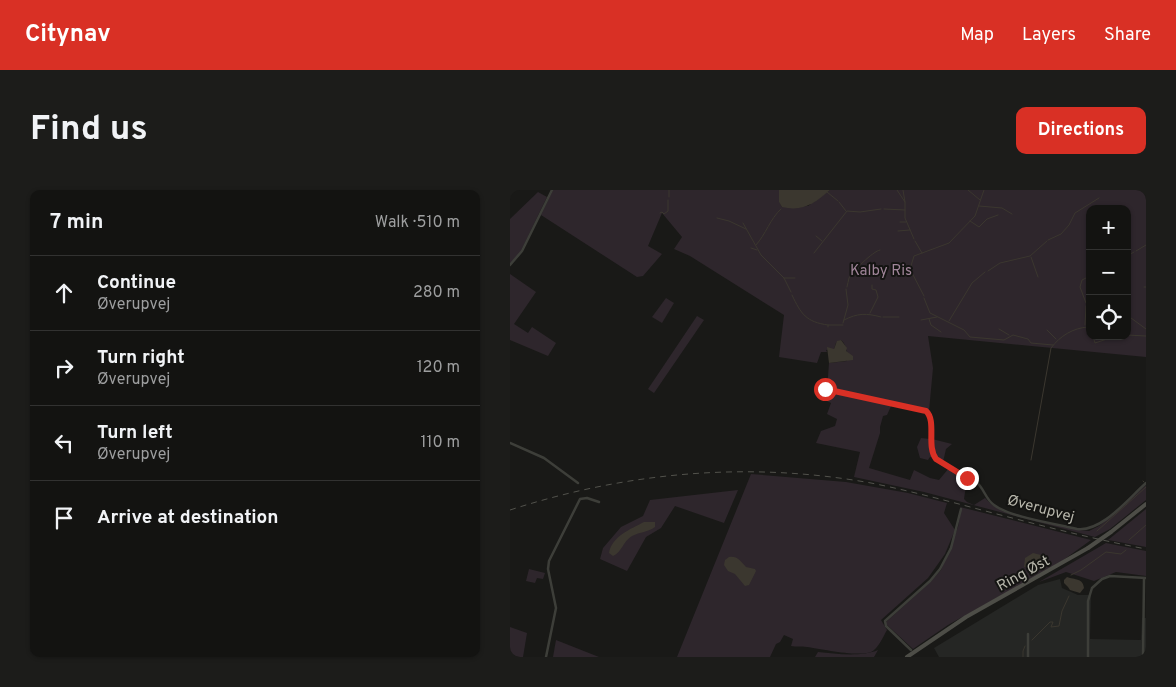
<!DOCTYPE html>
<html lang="en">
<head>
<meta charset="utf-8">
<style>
  body { margin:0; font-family:Overpass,sans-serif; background:#1c1c1a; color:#f1f3f6 }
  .controls { position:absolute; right:15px; top:15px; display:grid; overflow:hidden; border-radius:10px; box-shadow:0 1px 4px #0004 }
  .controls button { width:45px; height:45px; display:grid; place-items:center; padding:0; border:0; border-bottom:1px solid #323231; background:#131311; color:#f1f3f6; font:25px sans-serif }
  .stop { position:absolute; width:15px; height:15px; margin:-11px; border:4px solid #d93025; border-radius:50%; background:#fff }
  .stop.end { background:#d93025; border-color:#fff; box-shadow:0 1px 5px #0008 }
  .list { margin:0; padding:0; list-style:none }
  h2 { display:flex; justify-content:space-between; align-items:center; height:65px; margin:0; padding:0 20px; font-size:21px }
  h2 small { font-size:16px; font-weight:400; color:#9d9e9f }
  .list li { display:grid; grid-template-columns:32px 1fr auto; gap:15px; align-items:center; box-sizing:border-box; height:75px; padding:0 20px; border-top:1px solid #323231 }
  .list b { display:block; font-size:19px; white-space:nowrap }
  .list p { margin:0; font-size:16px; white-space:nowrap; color:#9d9e9f }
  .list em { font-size:16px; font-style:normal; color:#9d9e9f }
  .icon { flex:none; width:28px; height:28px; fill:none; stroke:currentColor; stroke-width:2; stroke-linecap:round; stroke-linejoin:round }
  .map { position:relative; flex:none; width:636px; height:467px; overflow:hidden; border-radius:10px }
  header { display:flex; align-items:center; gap:30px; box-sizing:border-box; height:70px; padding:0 25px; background:#d93025; color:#fff }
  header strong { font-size:24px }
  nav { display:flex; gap:28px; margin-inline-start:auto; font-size:18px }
  .intro { display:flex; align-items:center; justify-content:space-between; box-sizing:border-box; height:120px; padding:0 30px }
  h1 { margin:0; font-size:35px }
  .button { padding:12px 22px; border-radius:10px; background:#d93025; color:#fff; font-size:18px; font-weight:700 }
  main { display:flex; gap:30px; padding:0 30px }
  aside { flex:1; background:#131311; border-radius:10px; box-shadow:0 1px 4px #0004 }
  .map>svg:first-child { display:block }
</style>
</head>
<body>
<header>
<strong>Citynav</strong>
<nav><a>Map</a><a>Layers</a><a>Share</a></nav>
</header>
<div class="intro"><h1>Find us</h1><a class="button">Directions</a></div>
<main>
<aside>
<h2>7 min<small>Walk · 510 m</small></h2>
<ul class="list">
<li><svg class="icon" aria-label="ahead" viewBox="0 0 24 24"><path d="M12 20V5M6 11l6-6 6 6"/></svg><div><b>Continue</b><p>Øverupvej</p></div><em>280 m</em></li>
<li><svg class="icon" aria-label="right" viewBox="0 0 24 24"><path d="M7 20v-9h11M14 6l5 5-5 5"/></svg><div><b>Turn right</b><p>Øverupvej</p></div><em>120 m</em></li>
<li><svg class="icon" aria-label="left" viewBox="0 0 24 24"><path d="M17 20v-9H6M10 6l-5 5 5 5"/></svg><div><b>Turn left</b><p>Øverupvej</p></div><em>110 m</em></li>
<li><svg class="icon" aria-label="arrive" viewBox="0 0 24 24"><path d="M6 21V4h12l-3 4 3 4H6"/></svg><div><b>Arrive at destination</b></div></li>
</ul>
</aside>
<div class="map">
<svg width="636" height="467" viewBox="0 0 636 467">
  <rect width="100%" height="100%" fill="#191917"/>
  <path fill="#252624" d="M 550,389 L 552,398 L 568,405 L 581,405 L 580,449 L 631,450 L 632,428 L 636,428 L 636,467 L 429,467 L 424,458 L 528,395 Z"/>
  <g fill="#2e262c" fill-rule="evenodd">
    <path d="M 43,0 L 269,0 L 269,11 L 272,17 L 298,16 L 320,0 L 636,0 L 636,167 L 418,146 L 423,178 L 419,221 L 357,207 L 382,214 L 377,225 L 373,226 L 370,237 L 370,243 L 359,278 L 400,290 L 404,280 L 420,288 L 429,290 L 439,278 L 459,290 L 456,296 L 454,309 L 457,312 L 464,315 L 475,308 L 481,314 L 492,321 L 568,340 L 579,341 L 589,336 L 636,295 L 636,310 L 600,339 L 585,347 L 414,302 L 344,287 L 350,262 L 306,253 L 311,241 L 325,236 L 327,229 L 317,224 L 321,213 L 311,208 L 317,200 L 319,173 L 337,171 C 336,163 338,156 331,150 L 326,153 L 324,159 L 316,160 L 317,162 L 311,162 L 307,173 L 269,167 L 274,125 L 180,66 L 164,59 L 172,47 L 152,23 L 138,56 L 152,64 L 133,86 L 127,87 L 31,25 ZM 580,19 L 617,19 L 617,146 L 580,146 Z"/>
    <path d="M 28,2 L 37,7 L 8,67 L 0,73 L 0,29 Z"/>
    <path d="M 0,84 L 26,102 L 4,134 L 18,143 L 22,137 L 46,153 L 38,166 L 0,150 Z"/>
    <path d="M 156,108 L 164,113 L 152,133 L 142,127 Z"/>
    <path d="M 187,126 L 194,130 L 144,203 L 138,199 Z"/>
    <path d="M 411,248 L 420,249 L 422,267 L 420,267 L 418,270 L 410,268 L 407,257 Z"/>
    <path d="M 422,249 L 442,254 L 436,259 L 433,272 L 424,265 Z"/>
    <path d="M 241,284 L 336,292 L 398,303 L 437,313 L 434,323 L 445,340 L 435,364 L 418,388 L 371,430 L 377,440 C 373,447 368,459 361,462 C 347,467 312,459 297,457 C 291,456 286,457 281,456 L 283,449 L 274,445 L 270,452 L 266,454 L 260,467 L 167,467 Z"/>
    <path d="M 228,300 L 214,333 L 165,316 L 151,338 L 136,347 L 117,381 L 90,369 L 93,358 L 111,337 L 133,326 L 140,310 Z"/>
    <path d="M 450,317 L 581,350 L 552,371 L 438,435 L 403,459 L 376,434 L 376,432 L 417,395 L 431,380 L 448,337 L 451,320 Z"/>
    <path d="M 636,319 L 636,357 L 598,350 Z"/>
    <path d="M 596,353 L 636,361 L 636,386 L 606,382 L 584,391 L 556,382 L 529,392 Z"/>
    <path d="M 19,379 L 35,383 L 33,389 L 27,388 L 25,393 L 16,391 Z"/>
    <path d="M 0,437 L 17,443 L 13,467 L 0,467 Z"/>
    <path d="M 46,450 L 89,467 L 43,467 Z"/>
    <path d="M 368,460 L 364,467 L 305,467 L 308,462 C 326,464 352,467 368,460 Z"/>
  </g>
  <g fill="#3b372f">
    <path d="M 269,0 L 320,0 C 305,13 293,22 272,17 L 269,12 Z"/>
    <path d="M 331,150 L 337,158 L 336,161 L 343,166 L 343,170 L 319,173 L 317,157 L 324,159 L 327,151 Z"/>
    <path d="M 134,332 L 145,332 L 145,337 C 138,342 130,342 122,346 C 113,351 112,362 103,366 L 99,363 C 102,346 121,339 134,332 Z"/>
    <path d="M 523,363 L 535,366 L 519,378 L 514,377 L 515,368 Z"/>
    <path d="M 219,367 C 228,366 230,371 236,377 L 245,379 L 246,381 L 239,395 L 235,396 L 225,384 L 218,381 L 214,375 L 215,370 Z"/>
    <path d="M 557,387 C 565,390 573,388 574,398 L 570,403 L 560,400 L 558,397 L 554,393 L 554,390 Z"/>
  </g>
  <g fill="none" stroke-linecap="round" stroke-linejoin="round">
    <g stroke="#3b372f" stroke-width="1">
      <path d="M 159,0 L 159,7"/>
      <path d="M 387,0 L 395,12 L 395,28 L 404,49"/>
      <path d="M 393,0 L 395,12"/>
      <path d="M 458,0 L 470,10"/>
      <path d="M 317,2 L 328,11"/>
      <path d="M 329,12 L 336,21"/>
      <path d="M 469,16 L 492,18 L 502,24"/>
      <path d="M 374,19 L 395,20"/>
      <path d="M 150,23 L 152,22 L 154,24 L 158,21 L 158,10"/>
      <path d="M 207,28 L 219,31 L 236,39"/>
      <path d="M 460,31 L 469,37 L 477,29 L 488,25"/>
      <path d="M 390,32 L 396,32"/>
      <path d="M 233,33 L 251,65 L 274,88 L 281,102"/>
      <path d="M 388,41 L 400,40"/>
      <path d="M 306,46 L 312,51"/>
      <path d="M 538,50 L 551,44 L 559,35 L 565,23 L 589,8"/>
      <path d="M 405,51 L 412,63"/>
      <path d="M 246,55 C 256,44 260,29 271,19"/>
      <path d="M 241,58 L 247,60"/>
      <path d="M 626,61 L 636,55"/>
      <path d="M 304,63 L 337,21 L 350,22 L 371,19"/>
      <path d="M 617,66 L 624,62"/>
      <path d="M 521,67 L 528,87"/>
      <path d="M 478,81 L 490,73 L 520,66 L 537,51"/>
      <path d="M 274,88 L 285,88"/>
      <path d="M 337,97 C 338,94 338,91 339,88 C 342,82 363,61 370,60"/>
      <path d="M 634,97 L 636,97"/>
      <path d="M 282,105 C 291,124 296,132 318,135"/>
      <path d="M 414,106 L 400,79 L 404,66 L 439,53 L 465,26 L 474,0"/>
      <path d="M 414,108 L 420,123 L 454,140 L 460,147 L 494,150 L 503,145 L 518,149 L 521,153 L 543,155"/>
      <path d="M 576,113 L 570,97 L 572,90 L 580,86"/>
      <path d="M 360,123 L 368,107 L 366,100 L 362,99 L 362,95"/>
      <path d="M 373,127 L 389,127"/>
      <path d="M 621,128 L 636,139"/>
      <path d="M 419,129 L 421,135 L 431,142"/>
      <path d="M 334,130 C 348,123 356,123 371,127"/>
      <path d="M 411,130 L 427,127"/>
      <path d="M 439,131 L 462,93 L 475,82"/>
      <path d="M 333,133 L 338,115 L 336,99"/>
      <path d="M 575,135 L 576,116"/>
      <path d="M 318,137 L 318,135 L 333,135"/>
      <path d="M 489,139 L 499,145"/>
      <path d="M 537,140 L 546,149"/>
      <path d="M 617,145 L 636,146"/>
      <path d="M 583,146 L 585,153 L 603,147"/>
      <path d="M 521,270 L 541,158 C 550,146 563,138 578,137 L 580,139"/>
      <path d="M 633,291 L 634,292"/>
      <path d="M 587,341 L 636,297"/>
      <path d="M 619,350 L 636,335"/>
      <path d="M 561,385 L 571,380 L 596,362 L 611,364 L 616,360"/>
      <path d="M 522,450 L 540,432 L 543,432 L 541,437 L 549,436 L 552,421 L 559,406"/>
      <path d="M 513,467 L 513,461 L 515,456"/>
    </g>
    <g stroke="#3d3e39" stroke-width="2.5">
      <path d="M 0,75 L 12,61 L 42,0"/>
      <path d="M 315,199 L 416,221 C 426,229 417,253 423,265 C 427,272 457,287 465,291 C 474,297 475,309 484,315 C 499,327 547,334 567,339 C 592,342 618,309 636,293"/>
      <path d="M 0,253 L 34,268 L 68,293"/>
      <path d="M 401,460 L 376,436 L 375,431 L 420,391 L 430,379 L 441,358 L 451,319"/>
      <path d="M 36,467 L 46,418 L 38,379 L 39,371 L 70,309 L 77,308 L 89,312"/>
      <path d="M 518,467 L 518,444"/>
      <path d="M 578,467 L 578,411 L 582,398 L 592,389 L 600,386 L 636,388"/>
      <path d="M 633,467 L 634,389"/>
    </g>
    <g stroke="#4d4d47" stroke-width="4">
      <path d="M 601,342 L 636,314"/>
      <path d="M 397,467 L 456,427 L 578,358"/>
    </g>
    <path stroke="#52524c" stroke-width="1" stroke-dasharray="6 5" stroke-linecap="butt" d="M 0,320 C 117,282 239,271 361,293 C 396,300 430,309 464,318 C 521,333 578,348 636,359"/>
    <path stroke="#4d4d47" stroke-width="4" d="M 578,358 L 601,342"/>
  </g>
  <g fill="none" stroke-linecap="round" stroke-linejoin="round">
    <path stroke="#d93025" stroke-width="6" d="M 315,199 L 416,221 C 427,231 416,256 426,269 L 457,288"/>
  </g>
  <g text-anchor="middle" stroke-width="4" stroke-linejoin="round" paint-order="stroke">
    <g font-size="15" fill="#a08599" stroke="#141412">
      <text x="371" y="85">Kalby Ris</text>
    </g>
    <g font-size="15" fill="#b7b6ab" stroke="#141412">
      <text transform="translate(531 318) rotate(15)" y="5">Øverupvej</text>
      <text transform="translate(513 383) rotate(-29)" y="5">Ring Øst</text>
    </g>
  </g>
</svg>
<div class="controls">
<button>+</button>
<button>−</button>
<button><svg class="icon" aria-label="locate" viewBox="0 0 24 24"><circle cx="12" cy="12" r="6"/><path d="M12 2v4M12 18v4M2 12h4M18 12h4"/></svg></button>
</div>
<div class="stop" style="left:315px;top:199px"></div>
<div class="stop end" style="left:457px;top:288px"></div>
</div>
</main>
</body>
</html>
